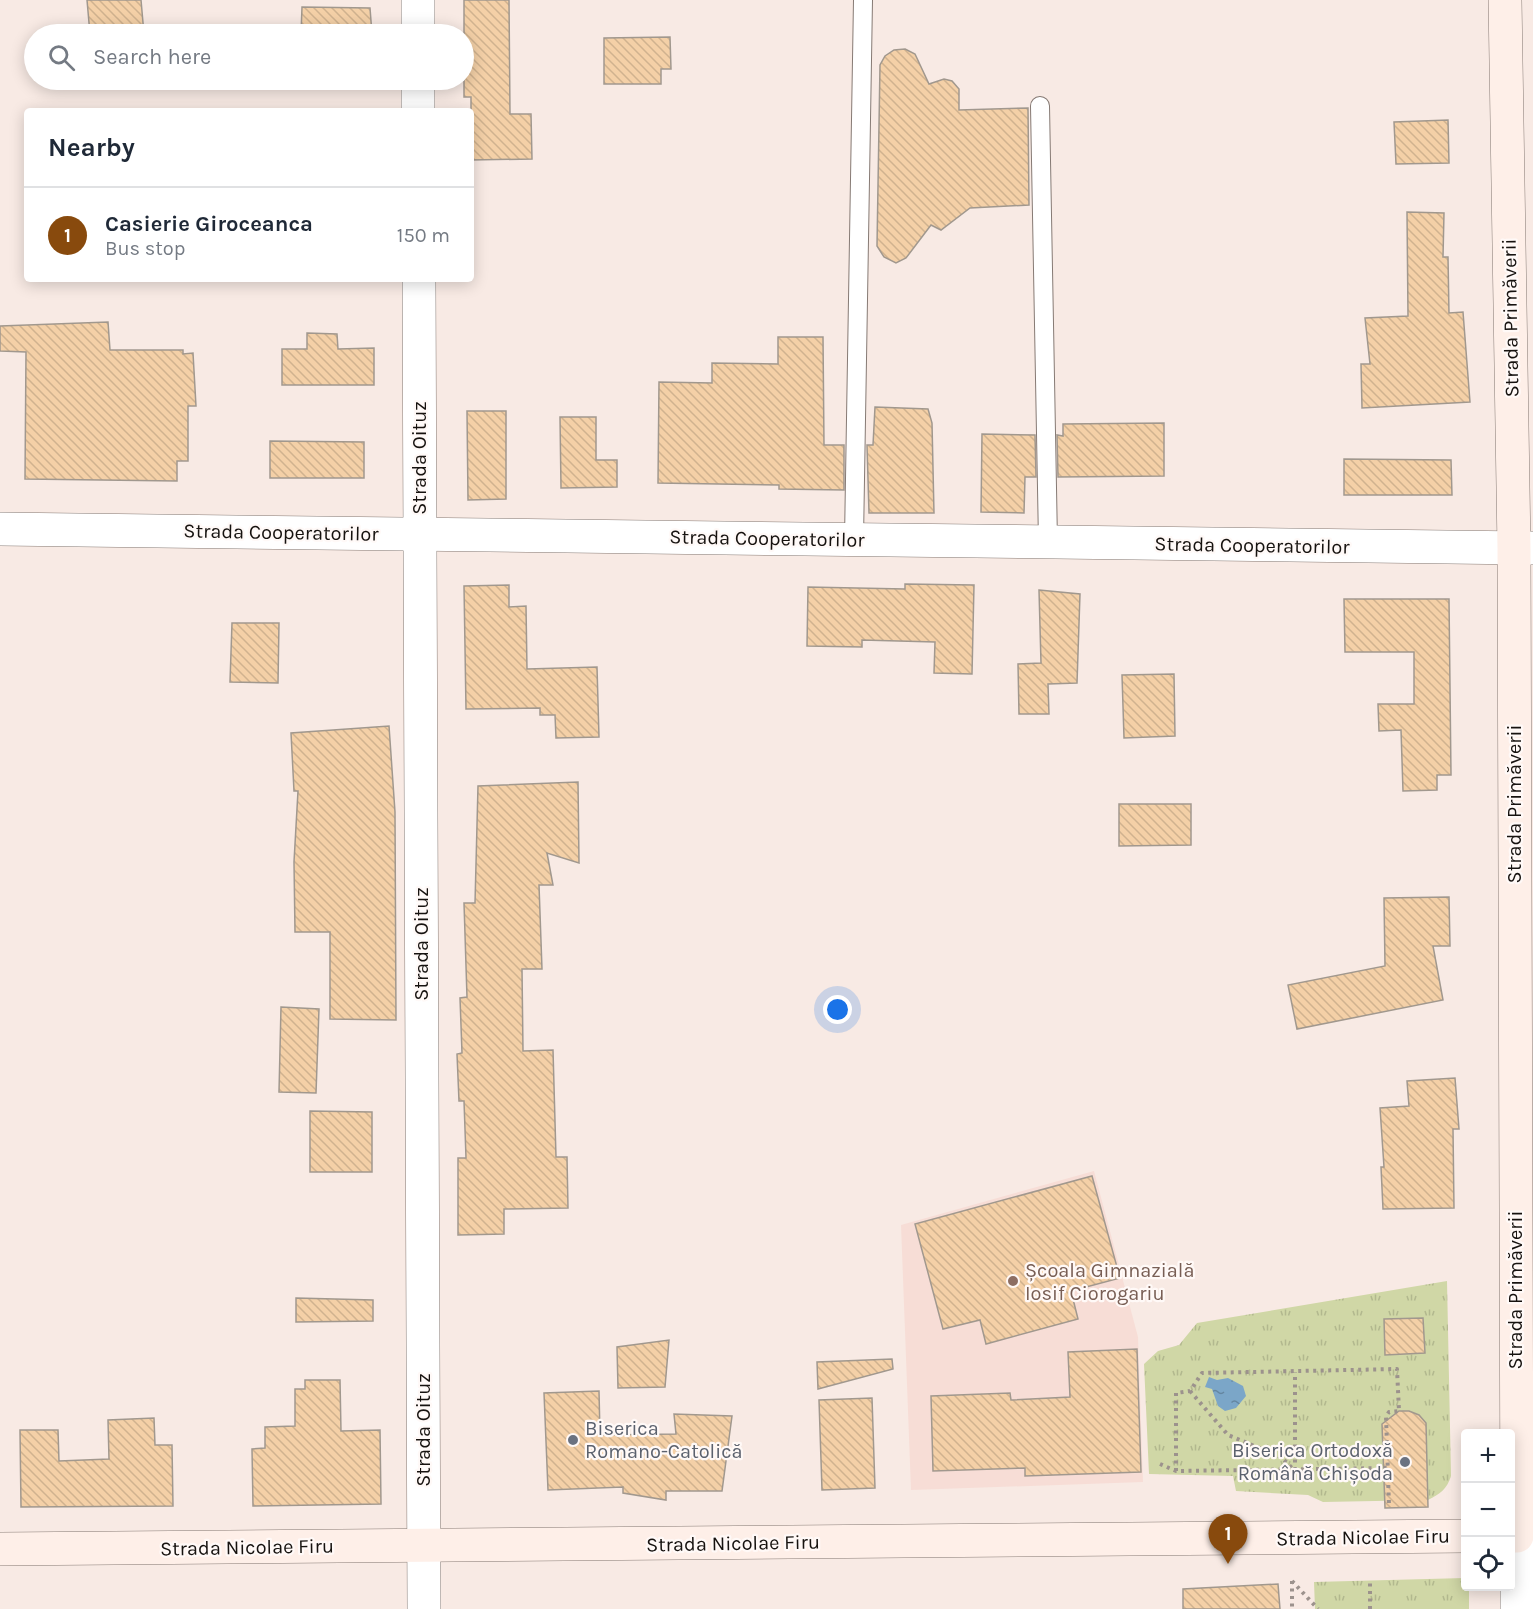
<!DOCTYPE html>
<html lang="en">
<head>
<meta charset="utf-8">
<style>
  body { margin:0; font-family:Karla,sans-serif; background:#f2f2f3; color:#1f2937 }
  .controls { position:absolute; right:18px; bottom:18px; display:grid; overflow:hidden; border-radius:6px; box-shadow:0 3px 15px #0003 }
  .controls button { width:54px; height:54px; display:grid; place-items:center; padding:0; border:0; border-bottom:2px solid #e0e1e3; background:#fff; color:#1f2937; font:30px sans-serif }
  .you { position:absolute; left:838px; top:1010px; width:21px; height:21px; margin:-15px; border:4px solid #fff; border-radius:50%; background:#1a73e8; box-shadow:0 0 0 9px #1a73e833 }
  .badge { display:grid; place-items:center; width:39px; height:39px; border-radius:50%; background:#884a0d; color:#fff; font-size:20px; font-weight:700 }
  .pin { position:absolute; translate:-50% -50px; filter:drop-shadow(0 2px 3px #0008) }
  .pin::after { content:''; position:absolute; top:32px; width:21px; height:18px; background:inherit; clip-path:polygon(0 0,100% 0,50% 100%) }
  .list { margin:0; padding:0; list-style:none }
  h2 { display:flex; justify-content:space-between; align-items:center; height:78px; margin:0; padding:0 24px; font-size:26px }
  h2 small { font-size:20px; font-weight:400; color:#747a83 }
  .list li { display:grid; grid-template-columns:39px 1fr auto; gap:18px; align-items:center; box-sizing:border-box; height:96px; padding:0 24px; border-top:2px solid #e0e1e3 }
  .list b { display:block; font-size:22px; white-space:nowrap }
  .list p { margin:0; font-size:20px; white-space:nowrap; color:#747a83 }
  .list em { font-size:20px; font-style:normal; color:#747a83 }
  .icon { flex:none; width:33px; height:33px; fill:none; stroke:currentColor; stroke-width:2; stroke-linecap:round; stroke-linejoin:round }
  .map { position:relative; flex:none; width:1533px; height:1609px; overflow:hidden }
  .search { position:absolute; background:#fff; box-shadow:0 3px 15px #0003; left:24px; top:24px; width:450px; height:66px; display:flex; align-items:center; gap:15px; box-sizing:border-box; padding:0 21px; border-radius:33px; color:#747a83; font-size:22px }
  .panel { position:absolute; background:#fff; box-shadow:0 3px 15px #0003; left:24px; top:108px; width:450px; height:174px; border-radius:6px }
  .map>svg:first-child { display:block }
</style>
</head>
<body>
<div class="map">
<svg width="1533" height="1609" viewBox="0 0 1533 1609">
  <defs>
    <pattern id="park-tufts" width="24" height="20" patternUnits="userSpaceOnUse" patternTransform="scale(1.5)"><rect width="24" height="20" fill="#d0d7a6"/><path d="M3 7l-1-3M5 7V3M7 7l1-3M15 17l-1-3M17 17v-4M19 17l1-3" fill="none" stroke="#b2b88e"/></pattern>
    <pattern id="water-ripples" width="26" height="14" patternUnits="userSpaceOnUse" patternTransform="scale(1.5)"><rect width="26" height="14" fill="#7ba6c8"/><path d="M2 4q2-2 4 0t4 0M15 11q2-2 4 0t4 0" fill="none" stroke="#6486a1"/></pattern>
    <pattern id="building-back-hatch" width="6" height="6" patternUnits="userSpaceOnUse" patternTransform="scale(1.5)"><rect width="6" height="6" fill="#f4d0a7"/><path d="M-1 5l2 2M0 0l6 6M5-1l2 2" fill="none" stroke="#d0b28f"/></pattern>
  </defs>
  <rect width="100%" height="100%" fill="#f8eae4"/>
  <path fill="#f7ddd6" d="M 1094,1171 L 1138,1337 L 1143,1482 L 911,1490 L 901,1225 Z"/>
  <g fill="url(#park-tufts)">
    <path d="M 1447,1281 L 1451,1476 C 1447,1489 1440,1494 1428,1500 L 1323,1502 L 1308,1495 L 1236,1491 L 1233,1476 L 1149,1474 L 1144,1364 L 1158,1351 L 1179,1345 L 1197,1323 Z"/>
    <path d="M 1465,1578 L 1466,1586 L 1469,1587 L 1469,1609 L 1315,1609 L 1314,1582 Z"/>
  </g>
  <path fill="url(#water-ripples)" d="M 1209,1377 L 1217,1380 L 1228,1378 L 1243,1386 L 1246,1396 L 1236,1408 L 1225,1411 L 1218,1406 L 1212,1389 L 1205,1387 Z"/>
  <g fill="url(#building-back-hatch)" stroke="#a1988e" stroke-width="1.5">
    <path d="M 87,0 L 141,0 L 144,34 L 90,34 Z"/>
    <path d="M 464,0 L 509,0 L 510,114 L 531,114 L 532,159 L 471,160 L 471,97 L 464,97 Z"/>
    <path d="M 302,7 L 370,8 L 372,34 L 301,34 Z"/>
    <path d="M 670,37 L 671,69 L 661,69 L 661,84 L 604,84 L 604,38 Z"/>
    <path d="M 905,49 L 915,54 L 929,84 L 944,79 L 952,81 L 959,89 L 959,110 L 1028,108 L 1029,205 L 970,208 L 941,230 L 931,225 L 906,258 L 896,263 L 884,257 L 877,246 L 880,65 L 885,56 L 894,50 Z"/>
    <path d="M 1448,120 L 1449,163 L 1396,164 L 1394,122 Z"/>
    <path d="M 1407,212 L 1444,213 L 1443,257 L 1448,257 L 1449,313 L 1463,312 L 1470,402 L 1362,408 L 1361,364 L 1370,364 L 1365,318 L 1408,316 Z"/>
    <path d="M 108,322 L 110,350 L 183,350 L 183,354 L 193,353 L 196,406 L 188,406 L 188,461 L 177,461 L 177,481 L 25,479 L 26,352 L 0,351 L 0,326 Z"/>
    <path d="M 307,333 L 337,334 L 338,349 L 374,348 L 374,385 L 282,385 L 282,349 L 307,349 Z"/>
    <path d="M 778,337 L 823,337 L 824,445 L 844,445 L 844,490 L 779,489 L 779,485 L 658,483 L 659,382 L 712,383 L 712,363 L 778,364 Z"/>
    <path d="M 875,407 L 928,409 L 932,423 L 934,513 L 869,513 L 867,445 L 873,445 Z"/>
    <path d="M 467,411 L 506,411 L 506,499 L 468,500 Z"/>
    <path d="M 560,417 L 596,417 L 596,460 L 617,460 L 617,487 L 561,488 Z"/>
    <path d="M 1164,423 L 1164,476 L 1058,477 L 1057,435 L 1063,436 L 1063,424 Z"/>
    <path d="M 982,434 L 1035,435 L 1036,477 L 1025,477 L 1024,513 L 981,512 Z"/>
    <path d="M 270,441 L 364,442 L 364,478 L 270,478 Z"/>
    <path d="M 1344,459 L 1451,460 L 1452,495 L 1344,495 Z"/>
    <path d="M 905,584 L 974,585 L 972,674 L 934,673 L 935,642 L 862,640 L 862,647 L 807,646 L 808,587 L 905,589 Z"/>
    <path d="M 509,585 L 509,607 L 526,606 L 527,669 L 597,667 L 599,737 L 556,738 L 555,715 L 540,715 L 540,708 L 466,709 L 464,586 Z"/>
    <path d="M 1039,590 L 1080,594 L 1077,683 L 1048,684 L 1049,714 L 1019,714 L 1018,664 L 1041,663 Z"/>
    <path d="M 1344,599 L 1449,599 L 1451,775 L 1437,775 L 1437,790 L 1403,791 L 1401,730 L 1379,731 L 1378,704 L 1414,704 L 1414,652 L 1345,652 Z"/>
    <path d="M 232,623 L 279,623 L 278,683 L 230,682 Z"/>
    <path d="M 1174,674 L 1175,736 L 1124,738 L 1122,675 Z"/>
    <path d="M 389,726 L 395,812 L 396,1020 L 330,1019 L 330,932 L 295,932 L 294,862 L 298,791 L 294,791 L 291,733 Z"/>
    <path d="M 578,782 L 579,863 L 547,853 L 553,885 L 539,885 L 542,969 L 522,969 L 523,1051 L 553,1050 L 556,1157 L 567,1157 L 568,1208 L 504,1209 L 504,1234 L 458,1235 L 458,1158 L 466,1158 L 464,1101 L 459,1101 L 457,1054 L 462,1053 L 460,998 L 467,997 L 464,903 L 475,903 L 478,786 Z"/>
    <path d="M 1119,804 L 1191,804 L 1191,845 L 1119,846 Z"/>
    <path d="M 1449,897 L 1450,946 L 1433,946 L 1443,1000 L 1297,1029 L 1288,985 L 1385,966 L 1384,898 Z"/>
    <path d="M 281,1007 L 319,1009 L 316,1093 L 279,1092 Z"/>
    <path d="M 1455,1078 L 1459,1129 L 1453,1129 L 1454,1208 L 1383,1209 L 1381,1167 L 1384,1167 L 1380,1108 L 1409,1106 L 1407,1081 Z"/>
    <path d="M 310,1111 L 372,1112 L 372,1172 L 310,1172 Z"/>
    <path d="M 1092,1176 L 1120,1278 L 1071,1291 L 1078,1319 L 986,1344 L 980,1320 L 943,1329 L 915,1224 Z"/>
    <path d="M 296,1298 L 373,1300 L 373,1321 L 296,1322 Z"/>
    <path d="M 1423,1318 L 1425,1353 L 1385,1355 L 1384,1319 Z"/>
    <path d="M 669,1340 L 665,1387 L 618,1388 L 617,1347 Z"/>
    <path d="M 1137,1349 L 1141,1472 L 1025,1476 L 1025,1468 L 933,1471 L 931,1396 L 1010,1393 L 1011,1400 L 1070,1397 L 1068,1352 Z"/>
    <path d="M 892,1359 L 893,1369 L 818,1389 L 817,1362 Z"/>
    <path d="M 305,1380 L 340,1380 L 341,1431 L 380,1430 L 381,1504 L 253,1506 L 252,1449 L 265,1448 L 265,1427 L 295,1426 L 295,1389 L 305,1389 Z"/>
    <path d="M 599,1391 L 600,1435 L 676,1434 L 674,1414 L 732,1416 L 722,1491 L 666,1491 L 666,1500 L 623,1493 L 623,1487 L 548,1490 L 544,1393 Z"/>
    <path d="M 872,1398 L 875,1488 L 822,1490 L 819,1400 Z"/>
    <path d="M 1399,1411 L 1409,1411 L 1419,1415 L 1426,1423 L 1428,1507 L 1385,1508 L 1382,1424 Z"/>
    <path d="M 154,1418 L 155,1445 L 172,1445 L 173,1506 L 21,1507 L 20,1430 L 58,1430 L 59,1461 L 109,1459 L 108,1420 Z"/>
    <path d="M 1278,1584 L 1280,1609 L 1183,1609 L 1183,1589 Z"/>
  </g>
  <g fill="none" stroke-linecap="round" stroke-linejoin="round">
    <defs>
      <g id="lane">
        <path d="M 1040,106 L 1048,542"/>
        <path d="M 854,539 L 863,0"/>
      </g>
      <g id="street">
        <path d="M 418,0 L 418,34"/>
        <path d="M 418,80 L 418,111"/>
        <path d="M 419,279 L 424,1609"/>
        <path d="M 0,529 L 1533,548"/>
        <path d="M 1517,1609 L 1517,1536 L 1533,1536"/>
      </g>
      <g id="secondary">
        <path d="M 1505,0 L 1514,548 L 1517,1536 L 1510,1536"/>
        <path d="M 0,1549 L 1466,1536"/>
      </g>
    </defs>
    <use href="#lane" stroke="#867a74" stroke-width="20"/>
    <use href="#street" stroke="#867a74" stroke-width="34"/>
    <use href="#secondary" stroke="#867a74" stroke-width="34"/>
    <g stroke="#9c928d" stroke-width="4" stroke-dasharray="3 4.5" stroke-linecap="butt">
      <path d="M 1190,1391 L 1228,1435 L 1281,1457 L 1294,1470"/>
      <path d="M 1160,1464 L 1176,1471 L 1388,1468"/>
      <path d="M 1295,1470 L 1295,1372"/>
      <path d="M 1176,1471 L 1176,1393 L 1190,1391 L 1202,1373 L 1397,1369 L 1399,1411 L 1389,1412 L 1386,1416 L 1389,1505"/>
      <path d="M 1292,1581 L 1318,1609"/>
      <path d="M 1292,1581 L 1292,1609"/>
      <path d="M 1370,1609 L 1370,1579"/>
    </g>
    <use href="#lane" stroke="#fff" stroke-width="18"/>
    <use href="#street" stroke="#fff" stroke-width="33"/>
    <use href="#secondary" stroke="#feefe8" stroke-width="33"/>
  </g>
  <circle fill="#8d6e63" stroke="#fff9f7" stroke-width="2" cx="1013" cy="1281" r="6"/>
  <g fill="#6b7280" stroke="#fff9f7" stroke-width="2">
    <circle cx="573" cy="1440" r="6"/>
    <circle cx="1405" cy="1462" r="6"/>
  </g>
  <g text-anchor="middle" stroke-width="4.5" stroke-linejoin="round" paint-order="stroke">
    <g font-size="20" fill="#16120f" stroke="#fff9f7">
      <text transform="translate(1510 318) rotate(-91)" y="7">Strada Primăverii</text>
      <text transform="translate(419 458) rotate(-90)" y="7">Strada Oituz</text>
      <text transform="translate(281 532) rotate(1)" y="7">Strada Cooperatorilor</text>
      <text transform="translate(767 538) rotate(1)" y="7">Strada Cooperatorilor</text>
      <text transform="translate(1252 545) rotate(1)" y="7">Strada Cooperatorilor</text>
      <text transform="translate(1514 804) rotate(-90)" y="7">Strada Primăverii</text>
      <text transform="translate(421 944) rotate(-90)" y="7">Strada Oituz</text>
      <text transform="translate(1515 1290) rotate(-90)" y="7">Strada Primăverii</text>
      <text transform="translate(423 1430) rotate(-90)" y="7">Strada Oituz</text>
      <text transform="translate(1363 1537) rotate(-1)" y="7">Strada Nicolae Firu</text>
      <text transform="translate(733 1543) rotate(-1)" y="7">Strada Nicolae Firu</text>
      <text transform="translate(247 1547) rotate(-1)" y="7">Strada Nicolae Firu</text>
    </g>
    <g font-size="20" fill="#785e54" stroke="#fff9f7" text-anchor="start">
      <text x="1025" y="1277">Școala Gimnazială<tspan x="1025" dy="23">Iosif Ciorogariu</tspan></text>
    </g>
    <g font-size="20" fill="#5b616d" stroke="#fff9f7" text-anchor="start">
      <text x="585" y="1435">Biserica<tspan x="585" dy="23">Romano-Catolică</tspan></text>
      <text x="1393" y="1457" text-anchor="end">Biserica Ortodoxă<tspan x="1393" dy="23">Română Chișoda</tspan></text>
    </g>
  </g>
</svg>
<div class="controls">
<button>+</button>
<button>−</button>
<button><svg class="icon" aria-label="locate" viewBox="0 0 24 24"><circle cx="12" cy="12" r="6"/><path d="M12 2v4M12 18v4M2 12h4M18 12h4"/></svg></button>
</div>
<div class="you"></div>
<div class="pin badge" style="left:1228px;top:1564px">1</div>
<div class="search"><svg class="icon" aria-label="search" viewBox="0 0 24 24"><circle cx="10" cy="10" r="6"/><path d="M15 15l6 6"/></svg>Search here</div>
<section class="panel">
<h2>Nearby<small></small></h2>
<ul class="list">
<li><span class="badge">1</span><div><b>Casierie Giroceanca</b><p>Bus stop</p></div><em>150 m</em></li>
</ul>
</section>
</div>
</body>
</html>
